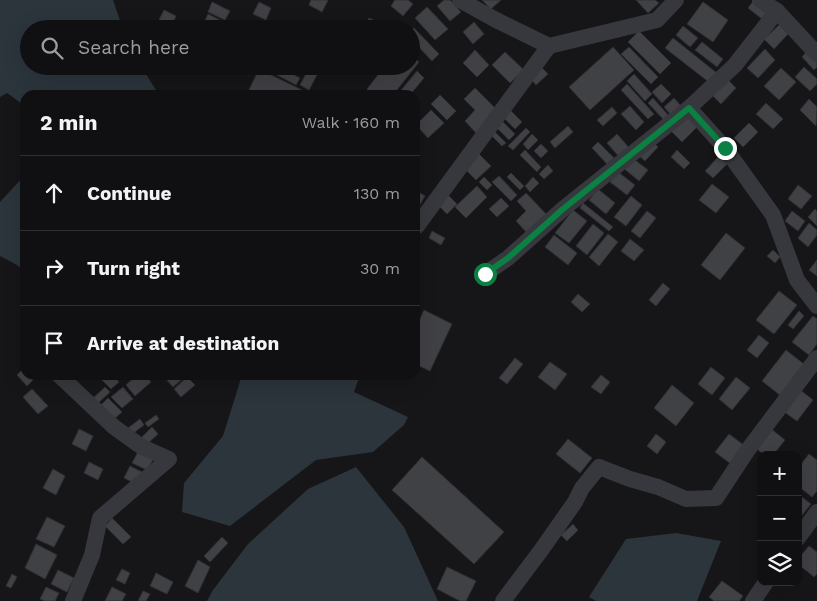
<!DOCTYPE html>
<html lang="en">
<head>
<meta charset="utf-8">
<style>
  body { margin:0; font-family:"Work Sans",sans-serif; background:#19191b; color:#f1f3f6 }
  .controls { position:absolute; right:15px; bottom:15px; display:grid; overflow:hidden; border-radius:10px; box-shadow:0 5px 20px #0002 }
  .controls button { width:45px; height:45px; display:grid; place-items:center; padding:0; border:0; border-bottom:1px solid #303032; background:#101012; color:#f1f3f6; font:25px sans-serif }
  .stop { position:absolute; width:15px; height:15px; margin:-11px; border:4px solid #0b8043; border-radius:50%; background:#fff }
  .stop.end { background:#0b8043; border-color:#fff; box-shadow:0 1px 5px #0008 }
  .list { margin:0; padding:0; list-style:none }
  h2 { display:flex; justify-content:space-between; align-items:center; height:65px; margin:0; padding:0 20px; font-size:21px }
  h2 small { font-size:16px; font-weight:400; color:#9c9d9f }
  .list li { display:grid; grid-template-columns:32px 1fr auto; gap:15px; align-items:center; box-sizing:border-box; height:75px; padding:0 20px; border-top:1px solid #303032 }
  .list b { display:block; font-size:19px; white-space:nowrap }
  .list em { font-size:16px; font-style:normal; color:#9c9d9f }
  .icon { flex:none; width:28px; height:28px; fill:none; stroke:currentColor; stroke-width:2; stroke-linecap:round; stroke-linejoin:round }
  .map { position:relative; flex:none; width:817px; height:601px; overflow:hidden }
  .search { position:absolute; background:#101012; box-shadow:0 5px 20px #0002; left:20px; top:20px; width:400px; height:55px; display:flex; align-items:center; gap:12px; box-sizing:border-box; padding:0 18px; border-radius:28px; color:#9c9d9f; font-size:19px }
  .panel { position:absolute; background:#101012; box-shadow:0 5px 20px #0002; left:20px; top:90px; width:400px; height:290px; border-radius:15px }
  .map>svg:first-child { display:block }
</style>
</head>
<body>
<div class="map">
<svg width="817" height="601" viewBox="0 0 817 601">
  <rect width="100%" height="100%" fill="#161618"/>
  <g fill="#2c353c">
    <path d="M 0,0 L 113,0 L 123,29 L 29,29 L 29,66 L 141,66 L 159,95 L 25,95 L 25,106 L 7,93 L 0,97 Z"/>
    <path d="M 25,175 L 25,272 L 17,265 L 0,256 L 0,202 Z"/>
    <path d="M 242,375 L 360,375 L 354,392 L 408,417 L 404,425 L 373,452 L 316,460 L 230,526 L 182,512 L 184,483 L 223,436 Z"/>
    <path d="M 356,467 L 404,527 L 438,601 L 207,601 L 213,590 L 248,544 L 308,489 Z"/>
    <path d="M 676,533 L 721,541 L 697,601 L 596,601 L 589,597 L 626,539 Z"/>
  </g>
  <g fill="#404145" stroke="#303034">
    <path d="M 311,0 L 328,0 L 322,12 L 309,5 Z"/>
    <path d="M 395,0 L 408,0 L 413,4 L 403,16 L 391,6 Z"/>
    <path d="M 444,0 L 450,0 L 461,12 L 450,21 L 437,6 Z"/>
    <path d="M 482,0 L 501,0 L 491,9 Z"/>
    <path d="M 636,0 L 655,0 L 659,3 L 648,13 Z"/>
    <path d="M 754,0 L 768,10 L 762,19 L 748,8 Z"/>
    <path d="M 212,2 L 230,11 L 225,20 L 208,12 Z"/>
    <path d="M 259,2 L 271,8 L 266,20 L 253,14 Z"/>
    <path d="M 703,2 L 728,20 L 713,42 L 687,24 Z"/>
    <path d="M 427,7 L 448,29 L 435,40 L 415,18 Z"/>
    <path d="M 164,10 L 176,16 L 170,29 L 158,29 L 155,28 Z"/>
    <path d="M 208,14 L 220,20 L 216,29 L 210,29 L 203,25 Z"/>
    <path d="M 369,18 L 380,23 L 377,29 L 364,29 Z"/>
    <path d="M 474,22 L 484,34 L 473,44 L 463,32 Z"/>
    <path d="M 779,25 L 788,34 L 774,49 L 764,39 Z"/>
    <path d="M 683,26 L 698,38 L 690,47 L 676,35 Z"/>
    <path d="M 414,28 L 439,54 L 432,61 L 411,39 L 411,30 Z"/>
    <path d="M 639,31 L 671,63 L 660,74 L 628,42 Z"/>
    <path d="M 673,38 L 718,74 L 710,83 L 665,48 Z"/>
    <path d="M 702,42 L 723,59 L 717,67 L 695,50 Z"/>
    <path d="M 613,47 L 634,70 L 590,110 L 569,87 Z"/>
    <path d="M 629,47 L 658,77 L 651,84 L 621,54 Z"/>
    <path d="M 765,49 L 775,60 L 758,78 L 747,68 Z"/>
    <path d="M 475,50 L 489,65 L 477,77 L 463,63 Z"/>
    <path d="M 807,51 L 817,61 L 817,67 L 814,70 L 802,57 Z"/>
    <path d="M 505,52 L 524,70 L 510,83 L 492,65 Z"/>
    <path d="M 411,56 L 419,62 L 393,95 L 374,95 L 367,89 L 385,66 L 411,66 Z"/>
    <path d="M 278,67 L 300,78 L 296,85 L 275,74 Z"/>
    <path d="M 804,67 L 817,79 L 817,84 L 810,91 L 795,77 Z"/>
    <path d="M 309,68 L 318,73 L 309,90 L 300,85 Z"/>
    <path d="M 542,68 L 548,74 L 536,85 L 531,79 Z"/>
    <path d="M 781,68 L 796,82 L 779,100 L 764,86 Z"/>
    <path d="M 259,69 L 304,91 L 302,95 L 255,95 L 248,92 Z"/>
    <path d="M 417,71 L 424,78 L 410,95 L 397,95 Z"/>
    <path d="M 634,74 L 652,94 L 645,101 L 627,81 Z"/>
    <path d="M 728,80 L 736,88 L 721,104 L 713,96 Z"/>
    <path d="M 627,84 L 654,114 L 648,119 L 621,90 Z"/>
    <path d="M 661,84 L 671,94 L 662,103 L 652,92 Z"/>
    <path d="M 475,88 L 498,111 L 476,133 L 465,121 L 475,110 L 464,99 Z"/>
    <path d="M 440,95 L 456,111 L 447,120 L 431,104 Z"/>
    <path d="M 653,98 L 668,115 L 663,119 L 648,103 Z"/>
    <path d="M 674,98 L 681,106 L 671,115 L 664,107 Z"/>
    <path d="M 809,99 L 817,107 L 816,126 L 800,110 Z"/>
    <path d="M 766,103 L 783,119 L 773,129 L 756,114 Z"/>
    <path d="M 630,106 L 644,122 L 636,130 L 621,114 Z"/>
    <path d="M 612,107 L 617,113 L 603,126 L 597,120 Z"/>
    <path d="M 509,109 L 522,122 L 515,129 L 502,116 Z"/>
    <path d="M 431,110 L 444,123 L 428,138 L 416,125 Z"/>
    <path d="M 688,113 L 700,124 L 682,142 L 671,131 Z"/>
    <path d="M 501,120 L 515,134 L 509,140 L 495,126 Z"/>
    <path d="M 749,123 L 758,132 L 743,147 L 734,138 Z"/>
    <path d="M 568,126 L 573,132 L 555,148 L 550,142 Z"/>
    <path d="M 526,128 L 530,132 L 513,150 L 508,146 Z"/>
    <path d="M 495,132 L 506,143 L 502,146 L 491,135 Z"/>
    <path d="M 532,134 L 538,140 L 528,150 L 523,144 Z"/>
    <path d="M 617,134 L 631,150 L 621,159 L 607,143 Z"/>
    <path d="M 651,140 L 658,147 L 645,161 L 637,154 Z"/>
    <path d="M 598,142 L 614,158 L 607,164 L 592,148 Z"/>
    <path d="M 541,144 L 548,151 L 541,158 L 534,151 Z"/>
    <path d="M 525,150 L 541,167 L 537,172 L 520,155 Z"/>
    <path d="M 677,150 L 690,163 L 684,169 L 671,157 Z"/>
    <path d="M 479,154 L 491,166 L 476,180 L 464,168 Z"/>
    <path d="M 719,156 L 727,164 L 713,178 L 705,171 Z"/>
    <path d="M 631,157 L 648,170 L 639,181 L 622,167 Z"/>
    <path d="M 548,165 L 553,171 L 544,179 L 539,174 Z"/>
    <path d="M 618,172 L 635,185 L 627,195 L 610,182 Z"/>
    <path d="M 511,173 L 524,186 L 520,190 L 507,177 Z"/>
    <path d="M 499,176 L 517,195 L 511,201 L 492,182 Z"/>
    <path d="M 484,177 L 492,185 L 487,190 L 479,182 Z"/>
    <path d="M 533,177 L 539,183 L 530,192 L 525,186 Z"/>
    <path d="M 712,184 L 729,197 L 716,213 L 699,200 Z"/>
    <path d="M 798,185 L 812,196 L 801,209 L 788,199 Z"/>
    <path d="M 477,186 L 487,197 L 466,218 L 455,207 Z"/>
    <path d="M 598,189 L 615,203 L 606,214 L 589,200 Z"/>
    <path d="M 415,190 L 425,196 L 415,213 Z"/>
    <path d="M 446,193 L 457,204 L 447,214 L 436,203 Z"/>
    <path d="M 526,193 L 547,215 L 528,234 L 516,221 L 526,211 L 517,201 Z"/>
    <path d="M 631,196 L 642,205 L 626,226 L 614,217 Z"/>
    <path d="M 501,198 L 509,206 L 497,217 L 489,209 Z"/>
    <path d="M 583,203 L 613,227 L 609,231 L 580,208 Z"/>
    <path d="M 815,209 L 817,211 L 817,226 L 808,217 Z"/>
    <path d="M 573,210 L 587,221 L 569,243 L 555,233 Z"/>
    <path d="M 647,211 L 656,218 L 640,238 L 631,231 Z"/>
    <path d="M 792,211 L 805,221 L 798,231 L 785,221 Z"/>
    <path d="M 809,223 L 817,230 L 817,235 L 808,247 L 798,238 Z"/>
    <path d="M 593,224 L 604,233 L 587,255 L 576,246 Z"/>
    <path d="M 432,231 L 445,238 L 441,245 L 429,238 Z"/>
    <path d="M 726,233 L 745,248 L 720,280 L 701,265 Z"/>
    <path d="M 608,234 L 618,242 L 599,266 L 589,257 Z"/>
    <path d="M 554,235 L 577,253 L 568,265 L 545,247 Z"/>
    <path d="M 630,239 L 644,250 L 634,261 L 621,251 Z"/>
    <path d="M 773,250 L 780,257 L 775,263 L 767,256 Z"/>
    <path d="M 817,260 L 817,276 L 809,270 Z"/>
    <path d="M 663,283 L 670,289 L 656,306 L 649,300 Z"/>
    <path d="M 779,291 L 797,305 L 774,334 L 756,320 Z"/>
    <path d="M 578,294 L 590,304 L 582,312 L 571,302 Z"/>
    <path d="M 424,310 L 452,324 L 430,371 L 415,364 L 415,331 Z"/>
    <path d="M 799,311 L 804,316 L 793,329 L 788,325 Z"/>
    <path d="M 813,316 L 817,319 L 817,344 L 809,355 L 792,342 Z"/>
    <path d="M 759,335 L 769,343 L 757,358 L 747,350 Z"/>
    <path d="M 786,350 L 805,365 L 781,396 L 762,381 Z"/>
    <path d="M 515,358 L 523,364 L 507,384 L 499,378 Z"/>
    <path d="M 550,362 L 567,374 L 555,390 L 538,377 Z"/>
    <path d="M 25,367 L 25,375 L 38,375 L 27,386 L 17,375 Z"/>
    <path d="M 711,367 L 725,378 L 712,395 L 698,384 Z"/>
    <path d="M 97,375 L 112,375 L 119,382 L 111,389 Z"/>
    <path d="M 137,375 L 145,375 L 151,382 L 135,396 L 126,385 Z"/>
    <path d="M 167,375 L 176,375 L 181,380 L 173,387 L 164,377 Z"/>
    <path d="M 601,375 L 610,382 L 601,394 L 591,387 Z"/>
    <path d="M 187,377 L 195,385 L 181,397 L 174,389 Z"/>
    <path d="M 736,377 L 750,388 L 732,410 L 719,399 Z"/>
    <path d="M 672,385 L 694,403 L 676,426 L 654,408 Z"/>
    <path d="M 105,387 L 110,392 L 96,405 L 91,400 Z"/>
    <path d="M 123,387 L 133,399 L 122,408 L 111,397 Z"/>
    <path d="M 32,389 L 48,406 L 38,414 L 23,397 Z"/>
    <path d="M 799,389 L 813,400 L 797,421 L 783,411 Z"/>
    <path d="M 108,398 L 122,412 L 114,419 L 101,405 Z"/>
    <path d="M 156,415 L 159,419 L 148,427 L 145,423 Z"/>
    <path d="M 140,419 L 144,425 L 132,434 L 128,428 Z"/>
    <path d="M 152,427 L 158,434 L 146,445 L 140,439 Z"/>
    <path d="M 770,428 L 785,440 L 773,455 L 764,455 L 755,447 Z"/>
    <path d="M 79,429 L 93,436 L 86,451 L 72,444 Z"/>
    <path d="M 656,434 L 666,442 L 657,454 L 647,446 Z"/>
    <path d="M 729,434 L 745,446 L 731,464 L 715,452 Z"/>
    <path d="M 568,439 L 592,458 L 580,473 L 556,454 Z"/>
    <path d="M 139,450 L 154,458 L 147,470 L 132,463 Z"/>
    <path d="M 809,454 L 817,460 L 817,491 L 812,497 L 798,486 L 798,468 Z"/>
    <path d="M 422,457 L 504,532 L 474,564 L 392,490 Z"/>
    <path d="M 89,462 L 103,469 L 98,480 L 84,473 Z"/>
    <path d="M 130,466 L 142,472 L 136,484 L 124,478 Z"/>
    <path d="M 53,469 L 65,476 L 56,495 L 43,488 Z"/>
    <path d="M 798,494 L 811,504 L 799,519 L 798,519 Z"/>
    <path d="M 47,517 L 65,526 L 54,547 L 36,539 Z"/>
    <path d="M 112,518 L 131,537 L 123,544 L 105,526 Z"/>
    <path d="M 573,524 L 578,530 L 567,541 L 561,535 Z"/>
    <path d="M 222,537 L 228,543 L 210,562 L 204,556 Z"/>
    <path d="M 36,544 L 57,555 L 45,579 L 25,568 Z"/>
    <path d="M 809,546 L 817,552 L 817,574 L 814,577 L 798,564 L 798,559 Z"/>
    <path d="M 198,560 L 210,567 L 198,593 L 185,586 Z"/>
    <path d="M 447,567 L 476,581 L 466,601 L 460,601 L 437,589 Z"/>
    <path d="M 122,569 L 130,573 L 125,584 L 116,580 Z"/>
    <path d="M 58,570 L 74,578 L 67,592 L 51,584 Z"/>
    <path d="M 156,573 L 173,582 L 167,594 L 150,586 Z"/>
    <path d="M 12,574 L 17,577 L 11,588 L 6,586 Z"/>
    <path d="M 722,581 L 743,596 L 739,601 L 714,601 L 709,597 Z"/>
    <path d="M 46,587 L 59,593 L 55,601 L 45,601 L 40,599 Z"/>
    <path d="M 112,587 L 126,594 L 122,601 L 105,601 Z"/>
    <path d="M 143,591 L 150,594 L 146,601 L 138,601 Z"/>
  </g>
  <g fill="none" stroke-linecap="round" stroke-linejoin="round">
    <g stroke="#37383d" stroke-width="16">
      <path d="M 460,0 L 496,20 L 549,46"/>
      <path d="M 760,0 L 777,11 L 817,54"/>
      <path d="M 689,108 L 725,148 L 773,215 L 797,280 L 817,306"/>
      <path d="M 417,226 L 549,46 L 657,20 L 676,0"/>
      <path d="M 485,274 L 508,258 L 563,209 L 689,108 L 735,65 L 777,11"/>
      <path d="M 59,375 L 114,427 L 142,447 L 169,459 L 100,518 L 92,555 L 73,601"/>
      <path d="M 798,538 L 817,512"/>
      <path d="M 503,601 L 542,549 L 575,502 L 582,488 L 599,467 L 630,479 L 658,487 L 686,499 L 716,498 L 747,451 L 817,358"/>
      <path d="M 753,601 L 766,582"/>
    </g>
  </g>
  <g fill="none" stroke-linecap="round" stroke-linejoin="round">
    <path stroke="#0b8043" stroke-width="6" d="M 485,274 L 508,258 L 563,209 L 689,108 L 725,148"/>
  </g>
</svg>
<div class="controls">
<button>+</button>
<button>−</button>
<button><svg class="icon" aria-label="layers" viewBox="0 0 24 24"><path d="M12 4l9 5-9 5-9-5zM3 14l9 5 9-5"/></svg></button>
</div>
<div class="stop" style="left:485px;top:274px"></div>
<div class="stop end" style="left:725px;top:148px"></div>
<div class="search"><svg class="icon" aria-label="search" viewBox="0 0 24 24"><circle cx="10" cy="10" r="6"/><path d="M15 15l6 6"/></svg>Search here</div>
<section class="panel">
<h2>2 min<small>Walk · 160 m</small></h2>
<ul class="list">
<li><svg class="icon" aria-label="ahead" viewBox="0 0 24 24"><path d="M12 20V5M6 11l6-6 6 6"/></svg><div><b>Continue</b></div><em>130 m</em></li>
<li><svg class="icon" aria-label="right" viewBox="0 0 24 24"><path d="M7 20v-9h11M14 6l5 5-5 5"/></svg><div><b>Turn right</b></div><em>30 m</em></li>
<li><svg class="icon" aria-label="arrive" viewBox="0 0 24 24"><path d="M6 21V4h12l-3 4 3 4H6"/></svg><div><b>Arrive at destination</b></div></li>
</ul>
</section>
</div>
</body>
</html>
